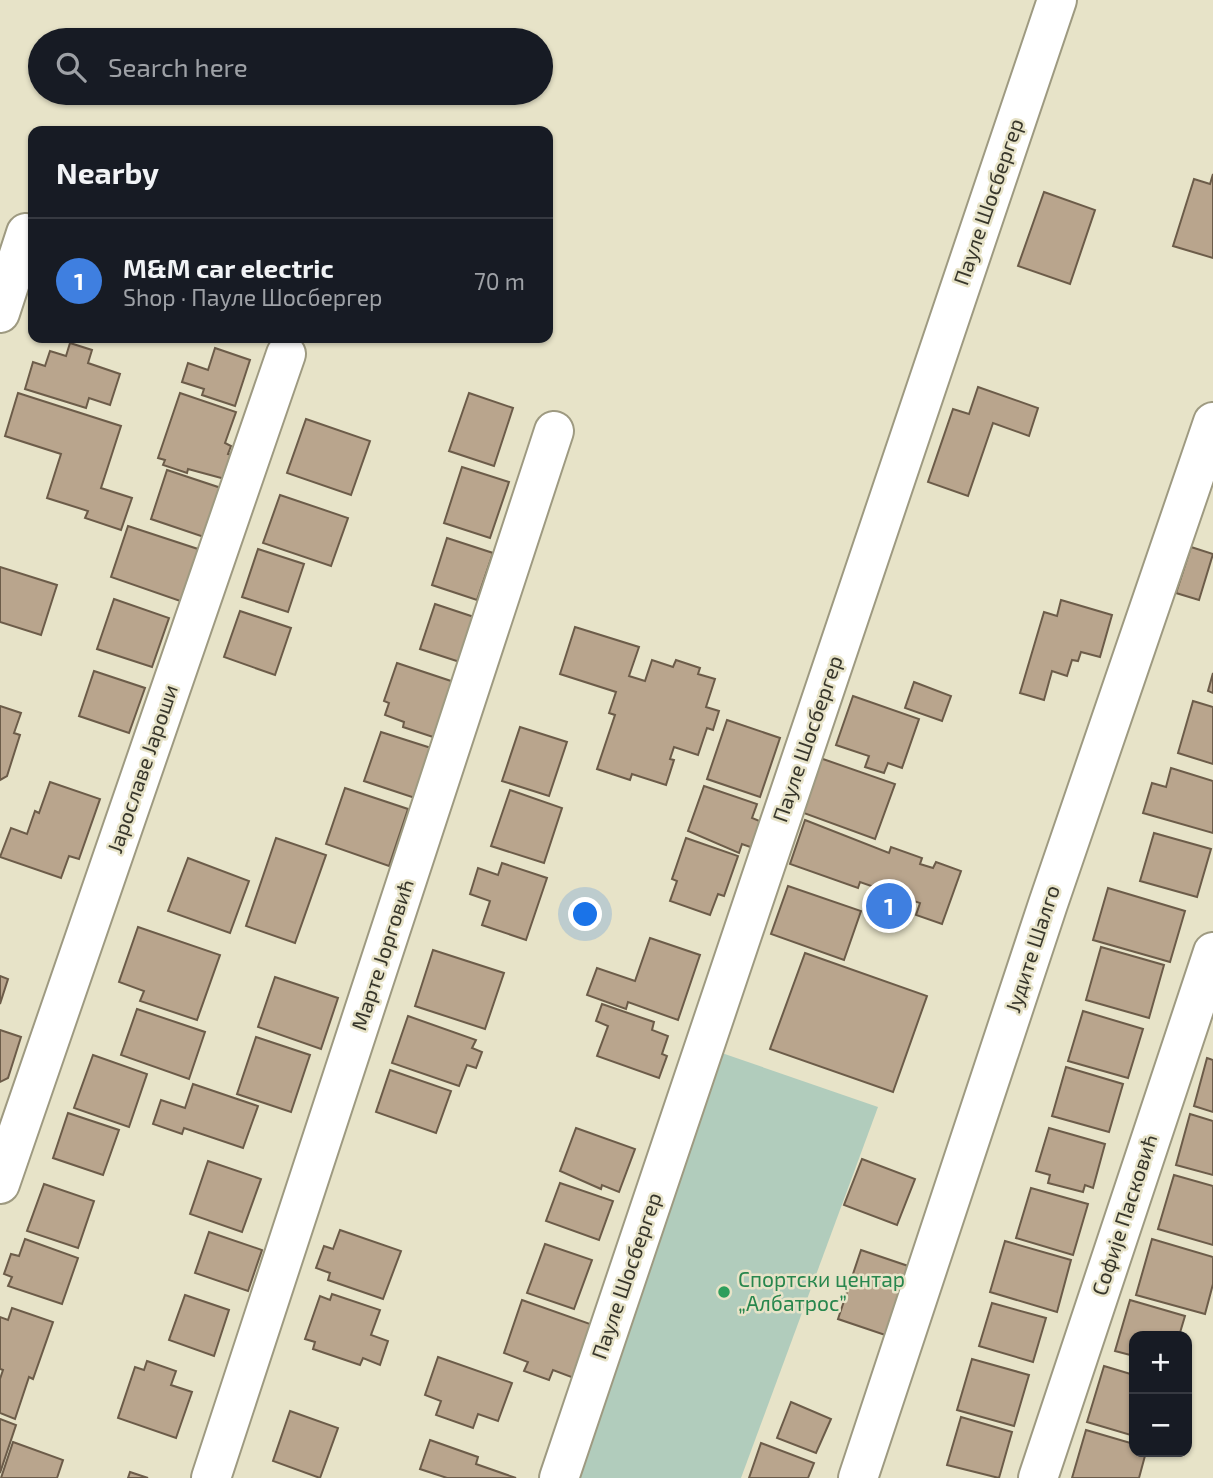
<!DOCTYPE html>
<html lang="en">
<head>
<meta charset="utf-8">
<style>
  body { margin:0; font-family:"Exo 2",sans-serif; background:#20242c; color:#f1f3f6 }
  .controls { position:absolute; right:21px; bottom:21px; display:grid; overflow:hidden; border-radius:14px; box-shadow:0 2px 5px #0004 }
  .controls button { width:63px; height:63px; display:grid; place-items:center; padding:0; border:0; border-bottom:2px solid #363941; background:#171b24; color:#f1f3f6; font:35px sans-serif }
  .you { position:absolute; left:586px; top:915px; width:24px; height:24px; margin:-18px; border:5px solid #fff; border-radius:50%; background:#1a73e8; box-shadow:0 0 0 10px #1a73e833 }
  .badge { display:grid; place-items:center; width:46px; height:46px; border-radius:50%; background:#d93025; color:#fff; font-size:23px; font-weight:700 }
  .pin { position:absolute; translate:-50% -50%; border:4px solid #fff; box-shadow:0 2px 7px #0006 }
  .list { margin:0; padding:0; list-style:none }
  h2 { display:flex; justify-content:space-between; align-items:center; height:91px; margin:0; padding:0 28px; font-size:30px }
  h2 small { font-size:23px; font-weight:400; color:#9ea1a6 }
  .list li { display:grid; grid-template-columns:46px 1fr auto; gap:21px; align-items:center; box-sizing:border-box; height:126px; padding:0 28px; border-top:2px solid #363941 }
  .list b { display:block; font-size:26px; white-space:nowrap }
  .list p { margin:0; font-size:23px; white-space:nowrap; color:#9ea1a6 }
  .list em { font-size:23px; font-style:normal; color:#9ea1a6 }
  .icon { flex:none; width:38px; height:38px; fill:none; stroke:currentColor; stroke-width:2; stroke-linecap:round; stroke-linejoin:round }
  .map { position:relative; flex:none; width:1213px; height:1478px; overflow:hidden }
  .search { position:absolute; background:#171b24; box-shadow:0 2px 5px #0004; left:28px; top:28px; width:525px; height:77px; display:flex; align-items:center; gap:18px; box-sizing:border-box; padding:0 24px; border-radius:38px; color:#9ea1a6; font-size:26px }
  .panel { position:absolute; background:#171b24; box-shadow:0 2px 5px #0004; left:28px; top:126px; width:525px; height:217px; border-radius:14px }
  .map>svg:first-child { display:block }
</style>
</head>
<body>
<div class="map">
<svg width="1213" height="1478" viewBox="0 0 1213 1478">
  <rect width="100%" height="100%" fill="#e7e3c8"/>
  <path fill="#b1ccbc" d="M 716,1051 L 878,1107 L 741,1478 L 580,1478 Z"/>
  <g fill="#b9a58d" stroke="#6c5c49" stroke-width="2">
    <path d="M 1213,174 L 1213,258 L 1173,246 L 1194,179 L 1210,184 Z"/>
    <path d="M 1044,192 L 1095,210 L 1070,284 L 1018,266 Z"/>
    <path d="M 70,343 L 92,350 L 88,363 L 120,374 L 110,405 L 89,398 L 86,408 L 25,389 L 33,362 L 45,366 L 50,351 L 66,356 Z"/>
    <path d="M 215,348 L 250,360 L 235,406 L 202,395 L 204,389 L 182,382 L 188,363 L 208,370 Z"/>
    <path d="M 978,387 L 1038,408 L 1029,436 L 993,423 L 968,496 L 928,482 L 953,409 L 969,414 Z"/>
    <path d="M 18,393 L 121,426 L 101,488 L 132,498 L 121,530 L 85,518 L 88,511 L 47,498 L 61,454 L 5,436 Z"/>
    <path d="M 180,393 L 236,412 L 225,443 L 231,446 L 228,454 L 233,455 L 225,479 L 188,469 L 187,473 L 163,465 L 165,460 L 158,458 Z"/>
    <path d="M 469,393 L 513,408 L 494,466 L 449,451 Z"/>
    <path d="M 306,419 L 370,441 L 351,495 L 287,473 Z"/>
    <path d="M 462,467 L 509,482 L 490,538 L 444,523 Z"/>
    <path d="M 167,470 L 221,488 L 204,537 L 151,519 Z"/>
    <path d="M 280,495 L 348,518 L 331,566 L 263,543 Z"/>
    <path d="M 128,526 L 204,551 L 186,603 L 111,577 Z"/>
    <path d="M 447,538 L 493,553 L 477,600 L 432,585 Z"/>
    <path d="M 1191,547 L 1213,554 L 1199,600 L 1176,593 Z"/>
    <path d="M 258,549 L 304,564 L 288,612 L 242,597 Z"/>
    <path d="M 0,567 L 57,585 L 41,635 L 0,622 Z"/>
    <path d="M 114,599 L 169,618 L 152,667 L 97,649 Z"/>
    <path d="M 1061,600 L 1112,615 L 1100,657 L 1081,652 L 1078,661 L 1072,660 L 1067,676 L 1052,671 L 1044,700 L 1020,693 L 1044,612 L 1057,616 Z"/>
    <path d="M 435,604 L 486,621 L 472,666 L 420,649 Z"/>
    <path d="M 240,611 L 291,628 L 275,675 L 224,657 Z"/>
    <path d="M 575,627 L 639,647 L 629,676 L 645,681 L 652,660 L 673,667 L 676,660 L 700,668 L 698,674 L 715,679 L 706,707 L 719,711 L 713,730 L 707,728 L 698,755 L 674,747 L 670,759 L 674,760 L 666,785 L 632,774 L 630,780 L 597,769 L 615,715 L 609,713 L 616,692 L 560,674 Z"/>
    <path d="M 397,663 L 457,683 L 439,739 L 403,727 L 404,722 L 385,715 L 389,703 L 384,701 Z"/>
    <path d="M 94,671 L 145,688 L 129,733 L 79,716 Z"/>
    <path d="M 1213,673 L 1213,693 L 1208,691 Z"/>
    <path d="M 914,682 L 951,696 L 942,721 L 905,708 Z"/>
    <path d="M 853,696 L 919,719 L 902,768 L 888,763 L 884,773 L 865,767 L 869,756 L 836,745 Z"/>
    <path d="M 1193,701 L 1213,707 L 1213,764 L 1178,753 Z"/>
    <path d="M 0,706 L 21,713 L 14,733 L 20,735 L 7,776 L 0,780 Z"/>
    <path d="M 727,720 L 780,738 L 760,797 L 707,779 Z"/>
    <path d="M 520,727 L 567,742 L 549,796 L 502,781 Z"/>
    <path d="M 381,732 L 431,748 L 415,798 L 364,781 Z"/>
    <path d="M 820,758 L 895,784 L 875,839 L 801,812 Z"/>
    <path d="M 1171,768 L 1213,781 L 1213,833 L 1143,813 L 1152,783 L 1166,787 Z"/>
    <path d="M 50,782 L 100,799 L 79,859 L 69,856 L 61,878 L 0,857 L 11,828 L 27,834 L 35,811 L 39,813 Z"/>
    <path d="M 704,786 L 757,804 L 752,818 L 762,822 L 753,848 L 742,844 L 739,853 L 688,831 Z"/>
    <path d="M 345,788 L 408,809 L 389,866 L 326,844 Z"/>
    <path d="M 510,790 L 562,808 L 544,863 L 491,846 Z"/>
    <path d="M 805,820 L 889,853 L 891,847 L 922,858 L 920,864 L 933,868 L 936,862 L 961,871 L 942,924 L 916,915 L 920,903 L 860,882 L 858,888 L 790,864 Z"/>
    <path d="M 1154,833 L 1211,849 L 1197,897 L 1140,881 Z"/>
    <path d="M 276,838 L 326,855 L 295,943 L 246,926 Z"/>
    <path d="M 686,838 L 738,856 L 724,896 L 718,894 L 710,915 L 670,901 L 677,881 L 672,879 Z"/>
    <path d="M 188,858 L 249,881 L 230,933 L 168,911 Z"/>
    <path d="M 502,863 L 547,878 L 526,940 L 482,925 L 490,901 L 470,894 L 478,868 L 498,875 Z"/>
    <path d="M 788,886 L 861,911 L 844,960 L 771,934 Z"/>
    <path d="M 1108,888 L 1185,911 L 1170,962 L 1093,940 Z"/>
    <path d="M 138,927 L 220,955 L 197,1020 L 140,1001 L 144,991 L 119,982 Z"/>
    <path d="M 650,938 L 700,955 L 678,1020 L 628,1002 L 626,1009 L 587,995 L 597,968 L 635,981 Z"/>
    <path d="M 1101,947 L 1164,965 L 1149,1018 L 1086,1000 Z"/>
    <path d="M 433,950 L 504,973 L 485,1029 L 415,1006 Z"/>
    <path d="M 805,953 L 927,996 L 893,1092 L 770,1049 Z"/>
    <path d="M 0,976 L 8,979 L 0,1004 Z"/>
    <path d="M 275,977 L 338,998 L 321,1049 L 258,1027 Z"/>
    <path d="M 602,1004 L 654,1022 L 652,1030 L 668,1036 L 662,1054 L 667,1056 L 659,1078 L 597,1056 L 608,1026 L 596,1021 Z"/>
    <path d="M 137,1009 L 205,1032 L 189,1079 L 121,1055 Z"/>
    <path d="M 1083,1011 L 1143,1029 L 1128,1078 L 1068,1061 Z"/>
    <path d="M 408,1016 L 476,1040 L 472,1048 L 482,1052 L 476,1068 L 467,1065 L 459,1086 L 392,1063 Z"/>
    <path d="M 0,1030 L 21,1037 L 8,1078 L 0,1082 Z"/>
    <path d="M 256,1037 L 310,1055 L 291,1112 L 237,1094 Z"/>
    <path d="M 93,1055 L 147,1074 L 129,1127 L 74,1108 Z"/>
    <path d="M 1207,1058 L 1213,1060 L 1213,1112 L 1194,1106 Z"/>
    <path d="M 1066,1067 L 1123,1084 L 1109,1132 L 1052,1116 Z"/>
    <path d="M 390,1070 L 451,1091 L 436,1133 L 376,1112 Z"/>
    <path d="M 193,1084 L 258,1106 L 243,1148 L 184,1128 L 182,1134 L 153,1124 L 161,1100 L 185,1108 Z"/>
    <path d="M 68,1113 L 119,1130 L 103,1175 L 53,1158 Z"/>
    <path d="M 1190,1114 L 1213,1121 L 1213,1175 L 1176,1165 Z"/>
    <path d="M 576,1128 L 635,1149 L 619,1192 L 602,1185 L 601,1189 L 560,1171 Z"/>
    <path d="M 1049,1128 L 1105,1144 L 1093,1188 L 1085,1185 L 1083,1192 L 1048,1183 L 1050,1175 L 1036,1171 Z"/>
    <path d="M 862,1159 L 915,1179 L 897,1225 L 844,1205 Z"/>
    <path d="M 208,1161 L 261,1179 L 242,1232 L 190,1214 Z"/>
    <path d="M 1174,1175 L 1213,1186 L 1213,1245 L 1158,1229 Z"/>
    <path d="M 560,1183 L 613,1201 L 599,1240 L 546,1221 Z"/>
    <path d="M 44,1184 L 94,1201 L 78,1248 L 27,1231 Z"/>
    <path d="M 1031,1188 L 1088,1204 L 1073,1255 L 1016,1238 Z"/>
    <path d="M 340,1230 L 401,1251 L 383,1299 L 328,1280 L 330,1273 L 316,1268 L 324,1246 L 333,1249 Z"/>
    <path d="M 209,1232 L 262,1250 L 248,1291 L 195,1273 Z"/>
    <path d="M 25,1239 L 78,1258 L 62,1304 L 8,1286 L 12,1277 L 4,1274 L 11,1254 L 19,1256 Z"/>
    <path d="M 1152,1239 L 1213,1257 L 1213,1284 L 1205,1314 L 1136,1295 Z"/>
    <path d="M 1005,1241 L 1071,1260 L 1057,1312 L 990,1292 Z"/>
    <path d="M 545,1244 L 592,1260 L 574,1309 L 527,1293 Z"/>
    <path d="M 861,1250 L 917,1269 L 894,1338 L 838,1319 Z"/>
    <path d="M 332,1294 L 380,1310 L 371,1335 L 388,1341 L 380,1365 L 363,1358 L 360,1365 L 313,1349 L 315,1342 L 305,1339 L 320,1296 L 330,1300 Z"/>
    <path d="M 185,1295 L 229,1310 L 214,1356 L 169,1340 Z"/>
    <path d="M 522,1300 L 593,1325 L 574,1378 L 553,1370 L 549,1380 L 524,1371 L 528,1362 L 504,1353 Z"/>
    <path d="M 1130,1300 L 1185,1316 L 1179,1336 L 1134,1336 L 1134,1356 L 1115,1351 Z"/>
    <path d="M 992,1303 L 1046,1318 L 1033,1362 L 979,1346 Z"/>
    <path d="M 12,1308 L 53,1322 L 33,1379 L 29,1377 L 15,1419 L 0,1413 L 0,1379 L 3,1370 L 0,1369 L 0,1317 L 8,1320 Z"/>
    <path d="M 438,1357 L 512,1383 L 498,1421 L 478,1414 L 473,1428 L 436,1415 L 441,1401 L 425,1395 Z"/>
    <path d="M 972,1359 L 1029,1375 L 1014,1426 L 957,1410 Z"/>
    <path d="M 147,1361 L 176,1371 L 171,1385 L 192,1392 L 176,1438 L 118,1418 L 135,1367 L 144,1370 Z"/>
    <path d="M 1104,1366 L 1134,1375 L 1134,1436 L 1087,1422 Z"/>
    <path d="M 791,1402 L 831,1419 L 816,1453 L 777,1438 Z"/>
    <path d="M 290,1411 L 338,1428 L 320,1478 L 273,1461 Z"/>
    <path d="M 961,1417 L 1012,1432 L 999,1478 L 947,1465 Z"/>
    <path d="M 0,1419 L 16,1425 L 0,1473 Z"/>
    <path d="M 1086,1430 L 1134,1444 L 1134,1452 L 1146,1452 L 1139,1478 L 1072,1478 Z"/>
    <path d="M 430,1440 L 478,1457 L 476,1464 L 516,1478 L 447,1478 L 420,1469 Z"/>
    <path d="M 13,1442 L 63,1460 L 57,1478 L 1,1478 Z"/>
    <path d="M 761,1443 L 814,1463 L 808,1478 L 749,1478 Z"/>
    <path d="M 130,1472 L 148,1478 L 128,1478 Z"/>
  </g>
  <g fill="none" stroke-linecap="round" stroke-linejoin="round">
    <defs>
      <g id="minor">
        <path d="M 0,313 L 26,233"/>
        <path d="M 0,1184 L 286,354"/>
        <path d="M 211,1478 L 554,431"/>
        <path d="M 559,1478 L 1057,0"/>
        <path d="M 858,1478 L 1048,904 L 1213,422"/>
        <path d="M 1038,1478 L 1213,952"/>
      </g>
    </defs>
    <use href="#minor" stroke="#9e9a81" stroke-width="42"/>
    <use href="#minor" stroke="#fff" stroke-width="38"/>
  </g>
  <circle fill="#2e9e5b" stroke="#e7e3c8" stroke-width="2.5" cx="724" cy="1292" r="7"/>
  <g text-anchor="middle" stroke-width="5" stroke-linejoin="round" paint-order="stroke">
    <g font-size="21" fill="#37362b" stroke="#e7e3c8">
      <text transform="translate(989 202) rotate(-71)" y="7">Пауле Шосбергер</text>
      <text transform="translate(808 739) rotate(-71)" y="7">Пауле Шосбергер</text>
      <text transform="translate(143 769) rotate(-71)" y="7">Јарославе Јароши</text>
      <text transform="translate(1033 949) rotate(-72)" y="7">Јудите Шалго</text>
      <text transform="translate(383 955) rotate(-72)" y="7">Марте Јорговић</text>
      <text transform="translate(1125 1215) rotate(-72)" y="7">Софије Пасковић</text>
      <text transform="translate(627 1276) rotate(-71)" y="7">Пауле Шосбергер</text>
    </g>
    <g font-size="21" fill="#27864d" stroke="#e7e3c8" text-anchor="start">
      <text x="738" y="1287">Спортски центар<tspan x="738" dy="24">„Албатрос”</tspan></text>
    </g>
  </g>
</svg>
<div class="controls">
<button>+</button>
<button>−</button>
</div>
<div class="you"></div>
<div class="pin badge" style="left:889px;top:906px;background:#3f7fe0">1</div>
<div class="search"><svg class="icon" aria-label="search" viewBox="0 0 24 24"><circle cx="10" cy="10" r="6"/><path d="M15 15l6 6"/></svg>Search here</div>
<section class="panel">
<h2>Nearby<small></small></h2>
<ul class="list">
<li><span class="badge" style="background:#3f7fe0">1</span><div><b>M&amp;M car electric</b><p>Shop · Пауле Шосбергер</p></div><em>70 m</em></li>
</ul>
</section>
</div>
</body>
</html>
